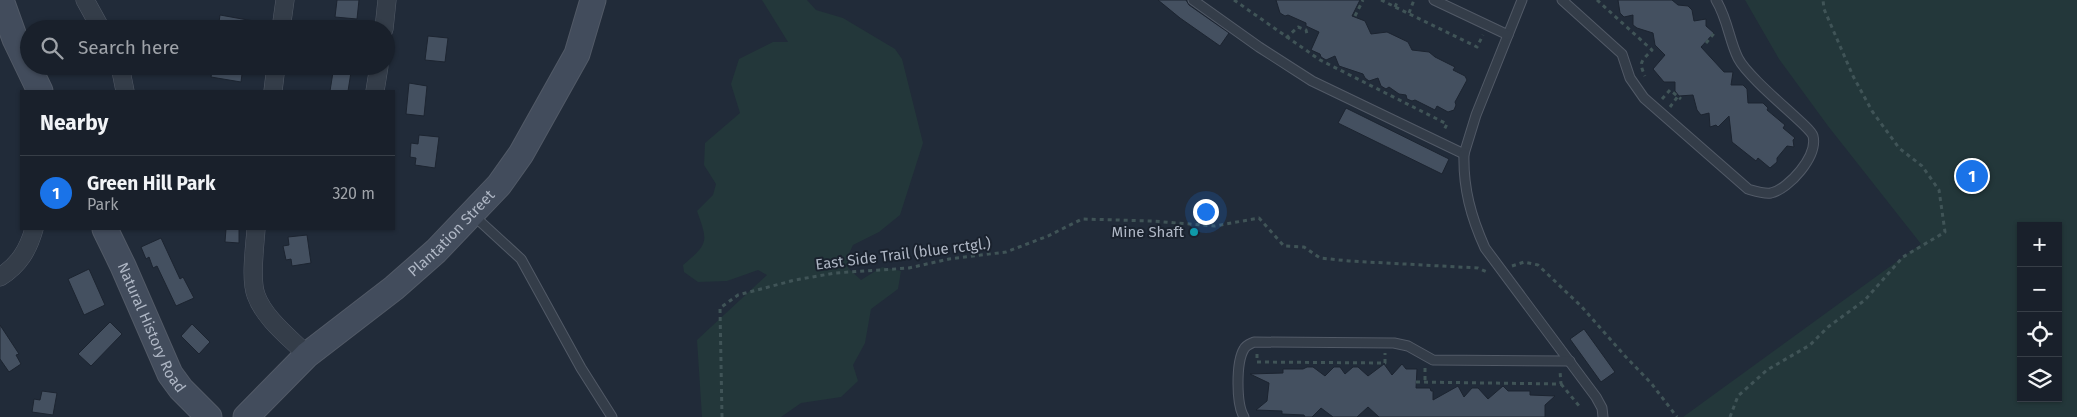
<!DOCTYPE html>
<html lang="en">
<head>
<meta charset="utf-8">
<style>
  body { margin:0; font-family:"Fira Sans",sans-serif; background:#262d37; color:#f1f3f6 }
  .controls { position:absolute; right:15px; bottom:15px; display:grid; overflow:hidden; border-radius:0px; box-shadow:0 1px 4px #0004 }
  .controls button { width:45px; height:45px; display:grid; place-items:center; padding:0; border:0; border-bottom:1px solid #373e47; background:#19202b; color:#f1f3f6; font:25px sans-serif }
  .you { position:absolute; left:1205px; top:211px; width:18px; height:18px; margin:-12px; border:4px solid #fff; border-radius:50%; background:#1a73e8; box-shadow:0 0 0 8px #1a73e833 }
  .badge { display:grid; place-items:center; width:32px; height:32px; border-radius:50%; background:#1a73e8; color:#fff; font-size:16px; font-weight:700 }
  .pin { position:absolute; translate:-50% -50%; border:2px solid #fff; box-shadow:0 1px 5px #0006 }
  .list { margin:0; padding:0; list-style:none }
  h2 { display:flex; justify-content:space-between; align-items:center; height:65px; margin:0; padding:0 20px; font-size:21px }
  h2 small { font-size:16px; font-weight:400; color:#9fa3a9 }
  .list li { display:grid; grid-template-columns:32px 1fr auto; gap:15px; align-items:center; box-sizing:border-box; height:75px; padding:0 20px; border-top:1px solid #373e47 }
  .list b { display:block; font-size:19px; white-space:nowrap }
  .list p { margin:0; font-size:16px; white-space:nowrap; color:#9fa3a9 }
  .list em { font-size:16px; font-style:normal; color:#9fa3a9 }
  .icon { flex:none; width:28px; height:28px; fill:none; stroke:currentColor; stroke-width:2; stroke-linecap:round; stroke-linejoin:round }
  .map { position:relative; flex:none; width:2077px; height:417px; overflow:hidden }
  .search { position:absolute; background:#19202b; box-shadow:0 1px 4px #0004; left:20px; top:20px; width:375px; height:55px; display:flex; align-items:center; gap:12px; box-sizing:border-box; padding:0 18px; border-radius:28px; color:#9fa3a9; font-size:19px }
  .panel { position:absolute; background:#19202b; box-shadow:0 1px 4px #0004; left:20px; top:90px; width:375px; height:140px; border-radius:0px }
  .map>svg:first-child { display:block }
</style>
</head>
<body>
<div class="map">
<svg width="2077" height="417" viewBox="0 0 2077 417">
  <rect width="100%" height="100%" fill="#212b39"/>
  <g fill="#23373a" fill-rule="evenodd">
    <path d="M 762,0 L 807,0 L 816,10 L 843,18 L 895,49 L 902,59 L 923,143 L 900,215 L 879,232 L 853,245 L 848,256 L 848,268 L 861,280 L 882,267 L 901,271 L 898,289 L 871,309 L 865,343 L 853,365 L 858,381 L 841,397 L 801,403 L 781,417 L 702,417 L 697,340 L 767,275 L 758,270 L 727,281 L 698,282 L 684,272 L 683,265 C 709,243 708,242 697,211 L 713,195 L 716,184 L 704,165 L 705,143 L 740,113 L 731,84 L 739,59 L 773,42 L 788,42 Z"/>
    <path d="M 1745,0 L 2077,0 L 2077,417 L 1683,417 L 1921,244 L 1828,126 L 1779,59 ZM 2021,226 L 2058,226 L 2058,398 L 2021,398 Z"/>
  </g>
  <g fill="#445060" stroke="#1c2430">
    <path d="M 337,0 L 359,0 L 357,19 L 335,17 Z"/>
    <path d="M 1158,0 L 1186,0 L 1189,5 L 1229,33 L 1220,46 L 1180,18 Z"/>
    <path d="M 1276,0 L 1360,0 L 1352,16 L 1365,21 L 1371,34 L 1387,32 L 1408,42 L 1412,50 L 1429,52 L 1435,57 L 1455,67 L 1453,70 L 1465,76 L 1467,80 L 1455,102 L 1456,105 L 1454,110 L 1448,112 L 1437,106 L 1435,110 L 1415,100 L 1412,101 L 1407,99 L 1406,95 L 1399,94 L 1389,87 L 1386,89 L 1381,86 L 1378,78 L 1369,81 L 1365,78 L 1363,74 L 1339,66 L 1335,56 L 1326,60 L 1321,57 L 1320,54 L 1311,50 L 1319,32 L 1306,26 L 1306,23 L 1288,15 L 1285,16 L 1280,13 Z"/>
    <path d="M 1618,0 L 1672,0 L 1678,5 L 1688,6 L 1692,10 L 1694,21 L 1706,19 L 1706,26 L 1714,33 L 1701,47 L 1724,72 L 1733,72 L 1731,85 L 1743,85 L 1747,89 L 1748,103 L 1763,103 L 1768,108 L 1767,110 L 1785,125 L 1783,128 L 1795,138 L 1793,140 L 1794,147 L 1787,146 L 1777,158 L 1777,162 L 1770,168 L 1758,158 L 1756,161 L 1732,142 L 1729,116 L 1718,127 L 1716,125 L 1710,127 L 1709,113 L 1701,115 L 1697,110 L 1693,95 L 1679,96 L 1675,91 L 1675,82 L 1664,82 L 1653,69 L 1665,55 L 1655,45 L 1653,33 L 1637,28 L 1633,25 L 1633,15 L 1624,17 L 1620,13 Z"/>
    <path d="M 220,15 L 259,22 L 259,29 L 218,29 Z"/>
    <path d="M 428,36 L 448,38 L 445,62 L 425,60 Z"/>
    <path d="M 213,66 L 243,66 L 241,82 L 211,77 Z"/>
    <path d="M 334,66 L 352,66 L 348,91 L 330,91 Z"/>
    <path d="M 409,83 L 427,86 L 424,116 L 406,114 Z"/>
    <path d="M 1346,108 L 1449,159 L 1442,174 L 1338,123 Z"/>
    <path d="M 419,135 L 439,137 L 435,168 L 415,165 L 416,158 L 410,157 L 411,143 L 418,144 Z"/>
    <path d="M 226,229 L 239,229 L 239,243 L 225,242 Z"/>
    <path d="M 307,235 L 311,263 L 292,266 L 291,259 L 286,260 L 283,246 L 289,245 L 288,237 Z"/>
    <path d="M 161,238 L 180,279 L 183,277 L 194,298 L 176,306 L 157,266 L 153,268 L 149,257 L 146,259 L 141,247 Z"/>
    <path d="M 89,269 L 105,305 L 84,315 L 68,279 Z"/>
    <path d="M 110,322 L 122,334 L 91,366 L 78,354 Z"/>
    <path d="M 192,324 L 210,342 L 199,354 L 181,336 Z"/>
    <path d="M 0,325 L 19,354 L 16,355 L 21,364 L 9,372 L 0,359 Z"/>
    <path d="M 1584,329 L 1615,372 L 1601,382 L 1570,339 Z"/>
    <path d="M 1384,364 L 1392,375 L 1402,364 L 1406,369 L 1417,369 L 1416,388 L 1430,388 L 1431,391 L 1433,391 L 1433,400 L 1458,386 L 1464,397 L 1472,388 L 1478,388 L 1488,399 L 1503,386 L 1508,391 L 1530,391 L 1530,395 L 1555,396 L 1545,405 L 1545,417 L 1379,417 L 1368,407 L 1357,417 L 1333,417 L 1321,408 L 1312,417 L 1305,417 L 1304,415 L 1282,414 L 1282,411 L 1256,410 L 1267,401 L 1269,383 L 1250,374 L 1283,373 L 1283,369 L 1303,369 L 1307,367 L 1313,367 L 1325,376 L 1334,367 L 1340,367 L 1345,374 L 1353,367 L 1358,367 L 1368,376 Z"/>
    <path d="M 42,391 L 57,393 L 53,415 L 32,412 L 34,399 L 40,400 Z"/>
  </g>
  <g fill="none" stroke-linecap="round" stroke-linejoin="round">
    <defs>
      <g id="lane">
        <path d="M 1193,0 L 1259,47 L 1312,81 L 1464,154 L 1476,115 L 1522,0"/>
        <path d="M 1434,0 L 1508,35"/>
        <path d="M 1562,0 L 1622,54 L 1630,78 L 1644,98 L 1748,189 C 1755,191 1763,194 1771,193 C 1789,189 1818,156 1813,136 C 1812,133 1809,130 1806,127 C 1790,111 1747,76 1738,58 C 1729,40 1728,20 1716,0"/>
        <path d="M 1464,154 C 1463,188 1471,217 1485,248 L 1596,397 L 1602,408 L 1603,417"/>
        <path d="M 473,215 L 521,259 L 581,368 L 612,417"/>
        <path d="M 1244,417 C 1236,404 1236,362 1244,349 C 1246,345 1250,344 1254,342 L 1394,343 L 1408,346 L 1433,360 L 1570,361"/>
      </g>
      <g id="street">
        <path d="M 85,0 L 101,29"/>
        <path d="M 281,29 L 285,0"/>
        <path d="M 384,29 L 387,0"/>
        <path d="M 120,66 L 125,91"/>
        <path d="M 273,91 L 276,66"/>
        <path d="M 375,91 L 379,66"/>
        <path d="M 256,229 C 255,246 250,279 256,295 C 264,318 290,338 307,355"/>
        <path d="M 0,277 C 19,265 28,250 34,229"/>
      </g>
      <g id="secondary">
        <path d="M 1,0 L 15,39 L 40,91"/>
        <path id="s1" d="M 105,229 L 123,266 L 170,374 L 181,389 L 209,417"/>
        <path id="s2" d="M 246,417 L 307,355 L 394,288 L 436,251 L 499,185 L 521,154 L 577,54 L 593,0"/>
      </g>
    </defs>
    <use href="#lane" stroke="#525a67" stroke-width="11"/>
    <use href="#street" stroke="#525a67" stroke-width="19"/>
    <use href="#secondary" stroke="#525a67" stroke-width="27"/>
    <g stroke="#405457" stroke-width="3" stroke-dasharray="4 4" stroke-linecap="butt">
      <path d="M 1234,0 L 1320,60 L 1447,124 L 1443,132"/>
      <path d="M 1381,0 L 1477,47 L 1483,35"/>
      <path d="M 1597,0 L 1652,50 C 1642,61 1638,61 1645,76"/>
      <path d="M 1395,7 L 1398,0"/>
      <path d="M 1409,13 L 1414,0"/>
      <path d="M 1355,16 L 1363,0"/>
      <path d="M 1286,38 L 1298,27 L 1306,30 L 1307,34"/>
      <path d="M 1706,43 L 1716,31"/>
      <path d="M 1662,99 L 1670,90 L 1681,99"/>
      <path d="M 1670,107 L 1678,96"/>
      <path d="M 1512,266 L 1524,262 L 1538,265 L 1582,307 L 1625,356 L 1651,383 L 1677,417"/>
      <path d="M 1257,354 L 1257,362 L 1385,363 L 1385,353"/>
      <path d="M 1425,368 L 1425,382"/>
      <path d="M 1416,382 L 1561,384 L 1560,371"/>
      <path d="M 1561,384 L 1580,407"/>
      <path d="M 722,417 L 720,308 L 738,295 L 795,280 L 835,273 L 909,268 L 949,259 L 1006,252 L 1048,236 L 1082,219 L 1152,221 L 1215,226 L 1259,218 L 1284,246 L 1304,247 L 1320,258 L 1349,261 L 1478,268 L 1487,272"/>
      <path d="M 1730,417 L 1738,396 L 1767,370 L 1810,345 L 1828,327 L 1865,300 L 1903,257 L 1945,232 L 1939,190 L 1922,166 L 1899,148 L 1872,111 L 1853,76 L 1824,9 L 1823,0"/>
    </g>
    <use href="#lane" stroke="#343d49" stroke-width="9"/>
    <use href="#street" stroke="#343d49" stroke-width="18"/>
    <use href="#secondary" stroke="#424c5c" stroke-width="25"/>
  </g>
  <circle fill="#0f9aa8" stroke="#1a222e" stroke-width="2" cx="1194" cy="232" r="5"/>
  <g text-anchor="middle" stroke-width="4" stroke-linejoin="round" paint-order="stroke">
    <g font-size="15" fill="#afb7c5" stroke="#1a222e">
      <text dy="5" stroke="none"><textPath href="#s2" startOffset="276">Plantation Street</textPath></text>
      <text transform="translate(903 254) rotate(-7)" y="5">East Side Trail (blue rctgl.)</text>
      <text dy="5" stroke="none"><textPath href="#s1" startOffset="109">Natural History Road</textPath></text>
    </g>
    <g font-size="15" fill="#afb7c5" stroke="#1a222e" text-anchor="end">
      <text x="1184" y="237">Mine Shaft</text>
    </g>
  </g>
</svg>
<div class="controls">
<button>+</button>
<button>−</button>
<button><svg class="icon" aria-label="locate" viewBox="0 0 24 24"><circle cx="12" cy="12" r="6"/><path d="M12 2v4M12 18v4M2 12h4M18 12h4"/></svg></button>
<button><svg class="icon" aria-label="layers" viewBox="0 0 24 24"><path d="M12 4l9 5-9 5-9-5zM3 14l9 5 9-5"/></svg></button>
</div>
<div class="you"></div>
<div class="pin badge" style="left:1972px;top:176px">1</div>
<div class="search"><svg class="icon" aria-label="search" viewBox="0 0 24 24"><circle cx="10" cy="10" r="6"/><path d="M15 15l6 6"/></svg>Search here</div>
<section class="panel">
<h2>Nearby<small></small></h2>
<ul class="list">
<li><span class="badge">1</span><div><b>Green Hill Park</b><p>Park</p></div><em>320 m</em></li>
</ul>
</section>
</div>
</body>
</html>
